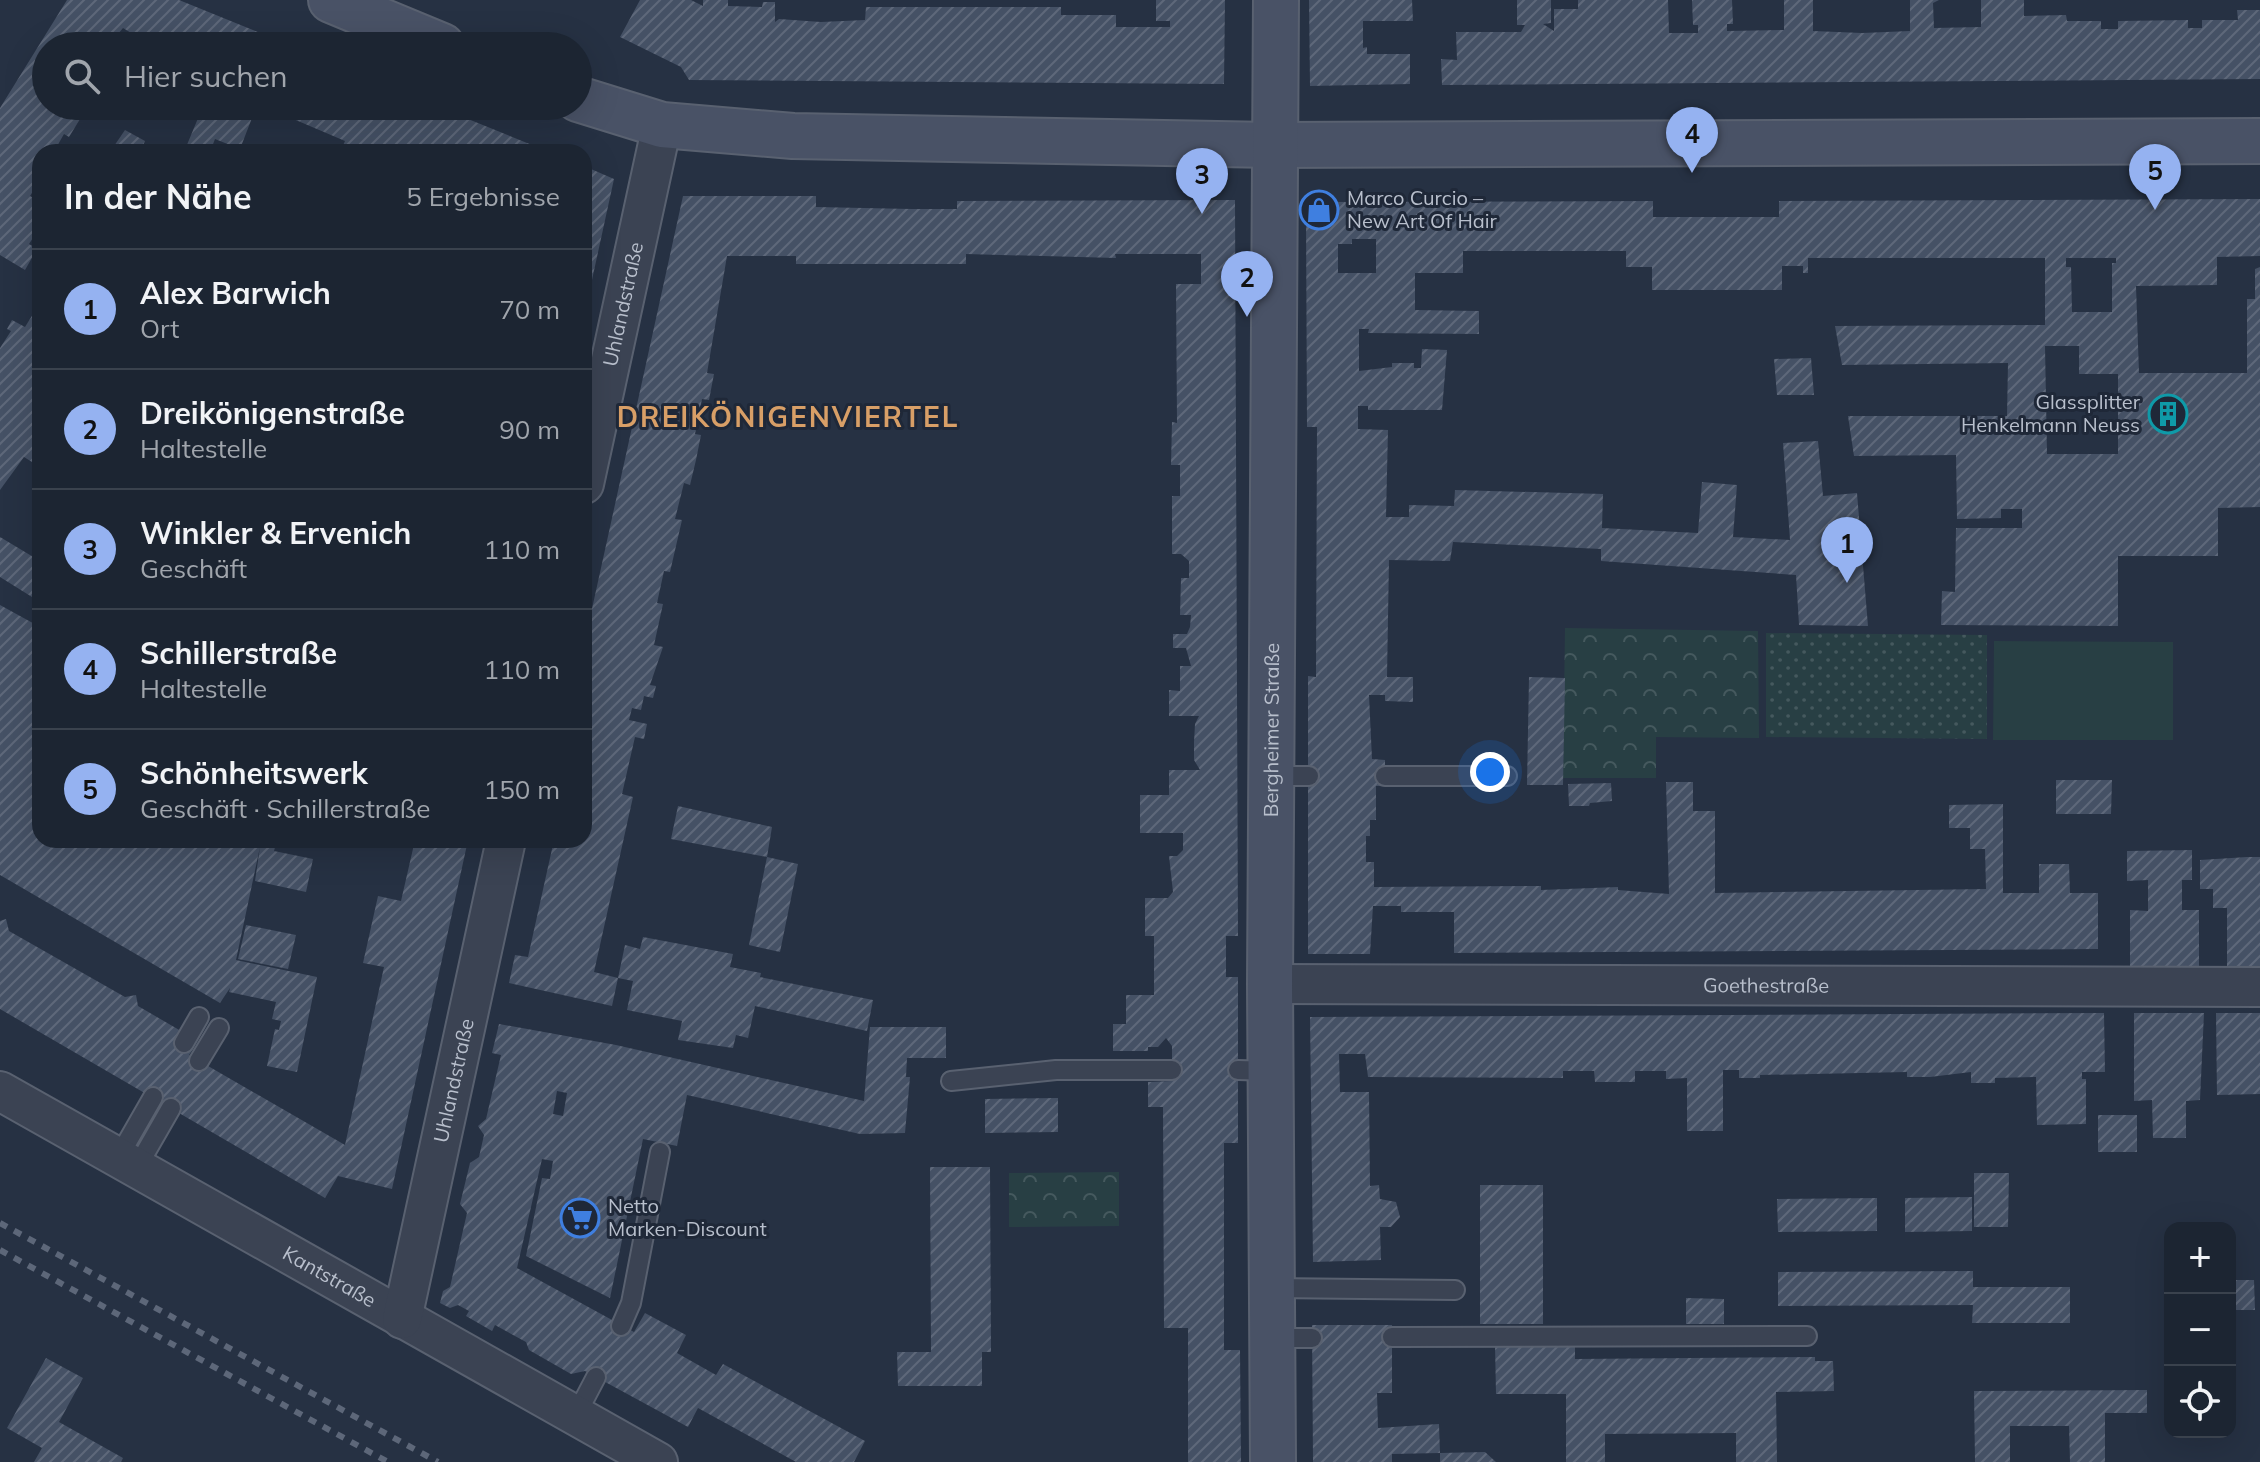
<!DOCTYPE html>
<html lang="de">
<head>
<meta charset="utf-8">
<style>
  body { margin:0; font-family:Mulish,sans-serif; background:#252d3a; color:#f1f3f6 }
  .controls { position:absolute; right:24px; bottom:24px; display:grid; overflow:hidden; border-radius:16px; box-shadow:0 8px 32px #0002 }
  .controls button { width:72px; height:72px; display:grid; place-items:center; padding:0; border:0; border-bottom:2px solid #3a424d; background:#1c2532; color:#f1f3f6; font:40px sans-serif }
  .you { position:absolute; left:1490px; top:772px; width:28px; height:28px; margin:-20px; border:6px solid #fff; border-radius:50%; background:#1a73e8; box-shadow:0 0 0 12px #1a73e833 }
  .badge { display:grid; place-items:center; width:52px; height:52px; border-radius:50%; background:#95b2f1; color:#111; font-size:26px; font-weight:700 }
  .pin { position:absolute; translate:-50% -66px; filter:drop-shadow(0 2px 4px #0008) }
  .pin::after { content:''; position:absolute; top:42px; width:28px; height:24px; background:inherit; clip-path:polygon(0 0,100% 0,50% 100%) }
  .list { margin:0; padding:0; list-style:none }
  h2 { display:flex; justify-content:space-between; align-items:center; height:104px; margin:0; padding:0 32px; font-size:34px }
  h2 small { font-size:26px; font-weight:400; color:#a0a5ac }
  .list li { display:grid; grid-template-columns:52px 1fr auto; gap:24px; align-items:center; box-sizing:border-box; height:120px; padding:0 32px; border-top:2px solid #3a424d }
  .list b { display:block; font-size:30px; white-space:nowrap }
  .list p { margin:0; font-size:26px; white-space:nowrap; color:#a0a5ac }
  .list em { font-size:26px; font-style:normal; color:#a0a5ac }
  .icon { flex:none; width:44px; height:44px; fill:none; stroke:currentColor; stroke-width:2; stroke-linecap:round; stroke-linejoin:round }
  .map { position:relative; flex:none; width:2260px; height:1462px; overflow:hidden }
  .search { position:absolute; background:#1c2532; box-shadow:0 8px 32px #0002; left:32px; top:32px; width:560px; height:88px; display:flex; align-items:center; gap:20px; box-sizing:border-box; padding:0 28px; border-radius:44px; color:#a0a5ac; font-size:30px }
  .panel { position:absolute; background:#1c2532; box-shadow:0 8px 32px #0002; left:32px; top:144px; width:560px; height:704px; border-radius:24px }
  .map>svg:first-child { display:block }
</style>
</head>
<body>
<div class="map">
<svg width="2260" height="1462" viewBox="0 0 2260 1462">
  <defs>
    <pattern id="grass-dots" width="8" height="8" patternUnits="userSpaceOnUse" patternTransform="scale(2)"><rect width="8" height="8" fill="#283f44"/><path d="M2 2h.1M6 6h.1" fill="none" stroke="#45595e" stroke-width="1.8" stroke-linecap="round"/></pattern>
    <pattern id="park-crowns" width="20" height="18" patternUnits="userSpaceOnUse" patternTransform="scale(2)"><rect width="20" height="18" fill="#283f44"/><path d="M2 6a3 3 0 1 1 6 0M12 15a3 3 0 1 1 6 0" fill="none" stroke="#45595e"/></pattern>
    <pattern id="building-hatch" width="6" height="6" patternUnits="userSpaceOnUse" patternTransform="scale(2)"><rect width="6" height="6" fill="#455165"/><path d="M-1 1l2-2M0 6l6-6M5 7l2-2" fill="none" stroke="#5e687a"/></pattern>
  </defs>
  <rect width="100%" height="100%" fill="#263143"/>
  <path fill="url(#grass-dots)" d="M 1766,633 L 1987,635 L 1987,739 L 1766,737 Z"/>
  <g fill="url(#park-crowns)">
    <path d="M 1565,628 L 1758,631 L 1759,738 L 1656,737 L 1656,778 L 1563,778 Z"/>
    <path d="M 1119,1172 L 1119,1226 L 1009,1227 L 1009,1173 Z"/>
  </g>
  <path fill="#283f44" d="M 1994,641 L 2173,642 L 2173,740 L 1993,740 Z"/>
  <g fill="url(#building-hatch)" fill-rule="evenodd">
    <path d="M 67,0 L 179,0 L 292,46 L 151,46 L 134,39 L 136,36 L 123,28 L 108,46 L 46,46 L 46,106 L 88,106 L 69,137 L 64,134 L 56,148 L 62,152 L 40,152 L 40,180 L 30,196 L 40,202 L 40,227 L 29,244 L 37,249 L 25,270 L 0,255 L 0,108 Z"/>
    <path d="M 640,0 L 691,0 L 703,6 L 703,0 L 728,0 L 728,6 L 762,7 L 763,2 L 775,2 L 775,22 L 779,19 L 821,22 L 865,20 L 866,7 L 1061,7 L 1061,15 L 1116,15 L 1116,27 L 1170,27 L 1170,21 L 1156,21 L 1156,0 L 1225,0 L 1224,84 L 689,80 L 681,67 L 620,37 Z"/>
    <path d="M 1309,0 L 1412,0 L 1413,21 L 1363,21 L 1363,48 L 1367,47 L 1367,54 L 1410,54 L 1410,84 L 1310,86 Z"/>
    <path d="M 1517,0 L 1551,0 L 1551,23 L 1543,24 L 1554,31 L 1554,9 L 1578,9 L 1578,0 L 1668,0 L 1669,33 L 1698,33 L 1698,25 L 1693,25 L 1692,0 L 1732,0 L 1733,24 L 1727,24 L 1727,31 L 1784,30 L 1784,0 L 1813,0 L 1813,31 L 1862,33 L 1910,31 L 1910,0 L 1939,0 L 1933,3 L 1934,28 L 1981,27 L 1981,0 L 2024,0 L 2024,16 L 2066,15 L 2067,21 L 2101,21 L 2101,29 L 2118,29 L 2118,21 L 2188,20 L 2188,28 L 2202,28 L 2202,20 L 2238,20 L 2237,10 L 2260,10 L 2260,79 L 1442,85 L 1441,59 L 1457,60 L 1456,32 L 1521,32 L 1525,25 L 1517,25 Z"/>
    <path d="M 208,106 L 245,106 L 252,118 L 240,149 L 215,139 L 210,152 L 184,152 L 201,111 Z"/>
    <path d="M 275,106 L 436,106 L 549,152 L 393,152 L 385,149 L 378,152 L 340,152 L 345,141 L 291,118 L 292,113 Z"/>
    <path d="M 125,130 L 145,141 L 140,152 L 110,152 Z"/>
    <path d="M 584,166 L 614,179 L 585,312 L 584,312 Z"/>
    <path d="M 683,196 L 816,196 L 816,207 L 912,209 L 957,209 L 957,201 L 1235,200 L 1238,936 L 1226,936 L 1226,977 L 1238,977 L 1238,1143 L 1224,1143 L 1224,1350 L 1240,1350 L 1241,1462 L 1188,1462 L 1188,1328 L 1164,1328 L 1163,1107 L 1148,1107 L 1148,1082 L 1172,1081 L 1172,1046 L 1166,1038 L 1158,1047 L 1148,1047 L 1148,1051 L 1113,1051 L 1113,1024 L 1126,1024 L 1126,995 L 1154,995 L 1154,936 L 1145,936 L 1145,898 L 1168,898 L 1173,892 L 1169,856 L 1177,856 L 1183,850 L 1183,833 L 1140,833 L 1140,795 L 1169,795 L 1169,770 L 1200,770 L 1194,760 L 1194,742 L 1195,724 L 1199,716 L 1169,716 L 1169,690 L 1180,691 L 1180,666 L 1191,666 L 1186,648 L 1173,648 L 1173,634 L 1187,634 L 1190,627 L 1191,615 L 1180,615 L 1181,578 L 1189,578 L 1189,561 L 1181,554 L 1172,554 L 1172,496 L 1180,496 L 1180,465 L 1171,465 L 1172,422 L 1177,423 L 1176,284 L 1201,284 L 1201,254 L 1115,254 L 1116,258 L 966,254 L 966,264 L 796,264 L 796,256 L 727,256 L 707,373 L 714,374 L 709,400 L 702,399 L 695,434 L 701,435 L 696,460 L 690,485 L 684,483 L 675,519 L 682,520 L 670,572 L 664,571 L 657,603 L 663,604 L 654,645 L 663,647 L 650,685 L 656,686 L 653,698 L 644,696 L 641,710 L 632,708 L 629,720 L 647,724 L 644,739 L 635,737 L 622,794 L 633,797 L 594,972 L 618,978 L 612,1006 L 509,983 L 515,955 L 528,957 L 554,840 L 584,840 L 584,645 Z"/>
    <path d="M 2260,199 L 2260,256 L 2217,257 L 2217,285 L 2136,286 L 2139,373 L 2247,373 L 2247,299 L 2255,299 L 2255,269 L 2260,267 L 2260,507 L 2218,508 L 2218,556 L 2118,556 L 2118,626 L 1941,625 L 1942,591 L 1955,592 L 1956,528 L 2022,528 L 2022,509 L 2001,509 L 2001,518 L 1957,519 L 1956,455 L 1854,456 L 1848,416 L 2007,416 L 2008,363 L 1842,365 L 1835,326 L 2045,325 L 2045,258 L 1808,258 L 1808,273 L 1803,273 L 1803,266 L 1782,266 L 1782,290 L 1652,290 L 1652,267 L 1626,267 L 1626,251 L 1463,251 L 1463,273 L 1415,273 L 1415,310 L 1479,311 L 1479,334 L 1368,333 L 1369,329 L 1359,329 L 1359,371 L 1392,367 L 1392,363 L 1414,363 L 1414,368 L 1421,368 L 1422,349 L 1447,350 L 1442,410 L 1368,410 L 1368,406 L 1358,406 L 1358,429 L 1388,430 L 1386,517 L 1409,517 L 1409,505 L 1454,506 L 1455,490 L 1603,494 L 1602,528 L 1698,533 L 1702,482 L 1737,485 L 1733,537 L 1790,540 L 1783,443 L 1818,441 L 1823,496 L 1857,493 L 1868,626 L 1799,625 L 1796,575 L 1601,561 L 1601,549 L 1453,542 L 1450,561 L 1389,560 L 1387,677 L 1413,677 L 1413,702 L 1385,701 L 1385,695 L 1369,695 L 1372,759 L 1385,760 L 1385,786 L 1376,786 L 1376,820 L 1370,820 L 1370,836 L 1366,836 L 1366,862 L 1374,862 L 1374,887 L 1541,886 L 1541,890 L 1618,887 L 1618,890 L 1669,894 L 1666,782 L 1693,782 L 1693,811 L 1715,811 L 1715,893 L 1986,889 L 1985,849 L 1970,849 L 1970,828 L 1949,828 L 1949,805 L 2003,804 L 2003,893 L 2039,893 L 2039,864 L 2069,864 L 2070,893 L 2098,893 L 2098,949 L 1454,953 L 1454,912 L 1401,912 L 1401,906 L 1373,906 L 1370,954 L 1308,954 L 1308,676 L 1316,677 L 1317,427 L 1307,427 L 1306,215 L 1319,202 L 1653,201 L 1653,217 L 1779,217 L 1779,201 ZM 1352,239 L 1376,239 L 1376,273 L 1338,273 L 1338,244 L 1352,244 ZM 2066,258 L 2116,258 L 2116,263 L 2112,263 L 2112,312 L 2072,312 L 2071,267 L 2066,267 ZM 2045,346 L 2079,346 L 2079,374 L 2118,374 L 2118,454 L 2047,454 Z"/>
    <path d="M 40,303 L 40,467 L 24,457 L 0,490 L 0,348 L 11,331 L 7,329 L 12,320 L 25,327 Z"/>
    <path d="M 1811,358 L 1814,395 L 1777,395 L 1774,359 Z"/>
    <path d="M 0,537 L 40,561 L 40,602 L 0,577 Z"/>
    <path d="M 0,605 L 40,627 L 40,840 L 277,840 L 274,851 L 313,859 L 306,892 L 255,881 L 260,847 L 236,960 L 317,977 L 297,1072 L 267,1066 L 275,1029 L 279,1030 L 281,1021 L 272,1019 L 276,1002 L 229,992 L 230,988 L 220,1003 L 0,875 Z"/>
    <path d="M 1529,677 L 1565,678 L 1563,785 L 1527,785 Z"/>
    <path d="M 2056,780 L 2112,780 L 2111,814 L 2056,814 Z"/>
    <path d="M 1611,783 L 1612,801 L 1590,803 L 1589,806 L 1569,806 L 1568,784 Z"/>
    <path d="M 678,806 L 772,827 L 767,857 L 671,839 Z"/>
    <path d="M 415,840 L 468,840 L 392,1189 L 338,1176 L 325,1198 L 0,1009 L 0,921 L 6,919 L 9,931 L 125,997 L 136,995 L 138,1006 L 181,1031 L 177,1039 L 193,1049 L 189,1055 L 345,1145 L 384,967 L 363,963 L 378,896 L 401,901 Z"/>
    <path d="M 2192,850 L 2192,880 L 2182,880 L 2182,910 L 2199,910 L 2199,967 L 2130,968 L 2130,910 L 2148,911 L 2148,880 L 2127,881 L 2127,851 Z"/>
    <path d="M 767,857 L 798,864 L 780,952 L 749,945 Z"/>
    <path d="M 2247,857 L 2260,857 L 2260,967 L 2227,967 L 2227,908 L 2213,908 L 2213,889 L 2200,889 L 2200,860 Z"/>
    <path d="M 246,925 L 296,935 L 288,969 L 238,959 Z"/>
    <path d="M 643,937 L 733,954 L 730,967 L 761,973 L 760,977 L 873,1000 L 867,1031 L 755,1006 L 748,1038 L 736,1035 L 733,1048 L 678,1040 L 682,1021 L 627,1010 L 633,981 L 618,978 L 625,945 L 640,949 Z"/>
    <path d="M 2104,1013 L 2105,1072 L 2082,1072 L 2082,1079 L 2086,1079 L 2086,1124 L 2037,1125 L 2036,1077 L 1995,1078 L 1995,1083 L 1971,1083 L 1971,1072 L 1930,1077 L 1907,1077 L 1907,1072 L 1760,1075 L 1760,1078 L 1739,1078 L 1739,1070 L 1723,1070 L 1723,1131 L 1687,1131 L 1687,1078 L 1666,1079 L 1666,1071 L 1635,1071 L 1635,1082 L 1595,1082 L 1594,1071 L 1563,1071 L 1563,1078 L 1368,1077 L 1365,1054 L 1339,1054 L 1340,1092 L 1369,1092 L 1370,1186 L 1379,1185 L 1380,1199 L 1396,1202 L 1400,1217 L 1391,1227 L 1380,1227 L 1381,1260 L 1313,1262 L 1310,1017 Z"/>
    <path d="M 2134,1013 L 2204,1013 L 2200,1100 L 2186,1101 L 2186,1138 L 2153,1138 L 2152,1100 L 2134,1101 Z"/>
    <path d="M 2216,1013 L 2260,1013 L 2260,1094 L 2217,1095 Z"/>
    <path d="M 499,1024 L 616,1045 L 864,1101 L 870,1027 L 946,1027 L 946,1058 L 907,1058 L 906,1077 L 910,1077 L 905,1133 L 860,1134 L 687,1095 L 677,1146 L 643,1139 L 610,1298 L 526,1256 L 542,1178 L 550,1179 L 553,1161 L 542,1159 L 517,1268 L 634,1332 L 645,1313 L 686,1335 L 677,1353 L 716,1375 L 723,1364 L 865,1441 L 854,1462 L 796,1462 L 698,1408 L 688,1427 L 585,1371 L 571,1374 L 529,1350 L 526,1342 L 495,1325 L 492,1331 L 466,1316 L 469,1311 L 458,1305 L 450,1308 L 440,1303 L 443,1291 L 450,1287 L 467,1213 L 460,1204 L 470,1163 L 479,1157 L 484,1135 L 478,1126 L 486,1119 L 501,1055 L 492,1053 ZM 557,1091 L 567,1093 L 563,1116 L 553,1114 Z"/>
    <path d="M 1058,1098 L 1058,1132 L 985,1133 L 985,1099 Z"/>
    <rect x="2098" y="1115" width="39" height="37"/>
    <path d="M 930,1167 L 990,1167 L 991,1352 L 982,1352 L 982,1386 L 898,1386 L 897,1352 L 931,1352 Z"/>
    <path d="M 1974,1173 L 2009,1173 L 2008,1227 L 1974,1227 Z"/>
    <rect x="1480" y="1185" width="63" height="139"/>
    <path d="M 1972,1197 L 1972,1231 L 1905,1232 L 1905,1198 Z"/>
    <path d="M 1877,1198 L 1877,1231 L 1778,1232 L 1777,1199 Z"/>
    <path d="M 1973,1271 L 1973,1287 L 2070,1287 L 2070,1323 L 1972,1323 L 1973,1305 L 1778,1306 L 1778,1272 Z"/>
    <path d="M 2230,1280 L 2254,1280 L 2255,1310 L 2230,1310 Z"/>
    <path d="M 1686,1298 L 1724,1299 L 1724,1324 L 1686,1324 Z"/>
    <path d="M 1312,1325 L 1392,1325 L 1392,1393 L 1377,1393 L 1378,1428 L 1439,1424 L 1440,1453 L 1485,1452 L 1496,1462 L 1440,1462 L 1440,1453 L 1392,1454 L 1392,1462 L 1313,1462 Z"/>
    <path d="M 1575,1344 L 1575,1359 L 1815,1357 L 1815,1361 L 1833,1361 L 1834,1391 L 1776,1392 L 1777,1462 L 1736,1462 L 1736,1433 L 1605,1434 L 1605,1462 L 1566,1462 L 1566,1394 L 1496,1394 L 1495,1345 Z"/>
    <path d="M 46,1358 L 83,1378 L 59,1422 L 123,1458 L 121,1462 L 34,1462 L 42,1448 L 7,1428 Z"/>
    <path d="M 2147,1390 L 2147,1413 L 2105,1413 L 2105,1462 L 2070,1462 L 2069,1426 L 2010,1426 L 2010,1462 L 1975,1462 L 1974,1391 Z"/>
  </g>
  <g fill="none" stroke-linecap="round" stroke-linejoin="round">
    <defs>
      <g id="lane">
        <path d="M 1272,776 L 1309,776"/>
        <path d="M 1385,776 L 1507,776"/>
        <path d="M 184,1043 L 199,1017"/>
        <path d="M 199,1061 L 219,1028"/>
        <path d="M 1238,1070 L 1271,1071"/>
        <path d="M 951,1081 L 1056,1070 L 1172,1070"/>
        <path d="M 118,1158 L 153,1097"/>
        <path d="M 136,1169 L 171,1108"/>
        <path d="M 1272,1288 L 1455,1290"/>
        <path d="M 621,1326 L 631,1303 L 660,1152"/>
        <path d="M 1392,1337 L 1807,1336"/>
        <path d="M 1272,1338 L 1312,1338"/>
        <path d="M 575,1417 L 596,1377"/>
      </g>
      <g id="street">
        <path id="s1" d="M 584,484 L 662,125"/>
        <path id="s2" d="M 1270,984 L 2260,987"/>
        <path id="s3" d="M 0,1091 L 658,1462"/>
        <path id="s4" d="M 402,1319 L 506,840"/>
      </g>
      <g id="secondary">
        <path d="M 331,0 L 442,46"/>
        <path d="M 578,99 L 662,125 L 793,136 L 1273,145 L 2260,141"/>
        <path id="s5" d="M 1273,1462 L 1270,984 L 1276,0"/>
      </g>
    </defs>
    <use href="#lane" stroke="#596170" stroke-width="22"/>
    <use href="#street" stroke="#596170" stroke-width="42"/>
    <use href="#secondary" stroke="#596170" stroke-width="48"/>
    <use href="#lane" stroke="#3b4353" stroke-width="18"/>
    <use href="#street" stroke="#3b4353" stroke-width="38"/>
    <use href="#secondary" stroke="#495266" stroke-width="44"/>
    <g stroke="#5d6779" stroke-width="6" stroke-dasharray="8 8" stroke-linecap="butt">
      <path d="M 0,1223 L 438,1462"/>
      <path d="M 0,1250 L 388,1462"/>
    </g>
  </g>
  <defs>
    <symbol id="shop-ring" viewBox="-11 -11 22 22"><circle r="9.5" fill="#1f2838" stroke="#3f7fe0" stroke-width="1.5"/><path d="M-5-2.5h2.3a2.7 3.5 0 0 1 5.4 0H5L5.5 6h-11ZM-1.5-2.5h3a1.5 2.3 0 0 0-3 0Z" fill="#3f7fe0"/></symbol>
    <symbol id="building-ring" viewBox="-11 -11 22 22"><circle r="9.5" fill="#1f2838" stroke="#0f9aa8" stroke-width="1.5"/><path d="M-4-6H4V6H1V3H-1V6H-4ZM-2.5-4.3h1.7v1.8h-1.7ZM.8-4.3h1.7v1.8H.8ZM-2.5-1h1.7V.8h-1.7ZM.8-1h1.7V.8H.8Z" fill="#0f9aa8"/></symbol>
    <symbol id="supermarket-ring" viewBox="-11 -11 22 22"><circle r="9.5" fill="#1f2838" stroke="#3f7fe0" stroke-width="1.5"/><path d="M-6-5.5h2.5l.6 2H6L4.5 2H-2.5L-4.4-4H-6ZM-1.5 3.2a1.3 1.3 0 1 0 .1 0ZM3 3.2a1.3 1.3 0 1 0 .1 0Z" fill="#3f7fe0"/></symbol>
  </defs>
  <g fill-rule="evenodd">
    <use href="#shop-ring" x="1297" y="188" width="44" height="44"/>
    <use href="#building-ring" x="2146" y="392" width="44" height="44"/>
    <use href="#supermarket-ring" x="558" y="1196" width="44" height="44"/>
  </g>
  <g text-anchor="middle" stroke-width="6" stroke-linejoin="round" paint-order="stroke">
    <g font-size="20" fill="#b8bfcc" stroke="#1f2838" text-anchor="start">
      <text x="1347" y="205">Marco Curcio –<tspan x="1347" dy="23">New Art Of Hair</tspan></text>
      <text x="2140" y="409" text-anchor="end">Glassplitter<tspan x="2140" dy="23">Henkelmann Neuss</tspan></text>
      <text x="608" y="1213">Netto<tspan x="608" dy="23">Marken-Discount</tspan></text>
    </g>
    <g font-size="20" fill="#b8bfcc" stroke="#1f2838">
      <text dy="7" stroke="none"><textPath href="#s1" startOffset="184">Uhlandstraße</textPath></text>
      <text dy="7" stroke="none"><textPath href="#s5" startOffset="732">Bergheimer Straße</textPath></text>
      <text dy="7" stroke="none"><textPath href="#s2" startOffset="496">Goethestraße</textPath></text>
      <text dy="7" stroke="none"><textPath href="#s4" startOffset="244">Uhlandstraße</textPath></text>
      <text dy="7" stroke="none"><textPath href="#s3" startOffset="378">Kantstraße</textPath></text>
    </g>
    <g font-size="28" font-weight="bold" letter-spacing="2" fill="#d89f67" stroke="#1f2838">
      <text x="788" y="427">DREIKÖNIGENVIERTEL</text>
    </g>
  </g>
</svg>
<div class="controls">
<button>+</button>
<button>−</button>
<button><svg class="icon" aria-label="locate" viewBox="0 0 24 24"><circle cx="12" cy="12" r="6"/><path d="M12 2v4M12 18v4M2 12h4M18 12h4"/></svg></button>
</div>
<div class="you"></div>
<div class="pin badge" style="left:1847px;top:583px">1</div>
<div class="pin badge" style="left:1247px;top:317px">2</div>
<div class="pin badge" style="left:1202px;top:214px">3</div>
<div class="pin badge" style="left:1692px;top:173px">4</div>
<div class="pin badge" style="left:2155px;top:210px">5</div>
<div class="search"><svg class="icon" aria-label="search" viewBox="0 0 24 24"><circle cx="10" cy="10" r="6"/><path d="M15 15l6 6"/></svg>Hier suchen</div>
<section class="panel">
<h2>In der Nähe<small>5 Ergebnisse</small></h2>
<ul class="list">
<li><span class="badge">1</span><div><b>Alex Barwich</b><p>Ort</p></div><em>70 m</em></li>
<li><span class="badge">2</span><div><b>Dreikönigenstraße</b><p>Haltestelle</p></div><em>90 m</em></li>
<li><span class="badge">3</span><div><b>Winkler &amp; Ervenich</b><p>Geschäft</p></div><em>110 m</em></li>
<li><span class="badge">4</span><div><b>Schillerstraße</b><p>Haltestelle</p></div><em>110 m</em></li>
<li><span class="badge">5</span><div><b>Schönheitswerk</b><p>Geschäft · Schillerstraße</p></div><em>150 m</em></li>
</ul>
</section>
</div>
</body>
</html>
